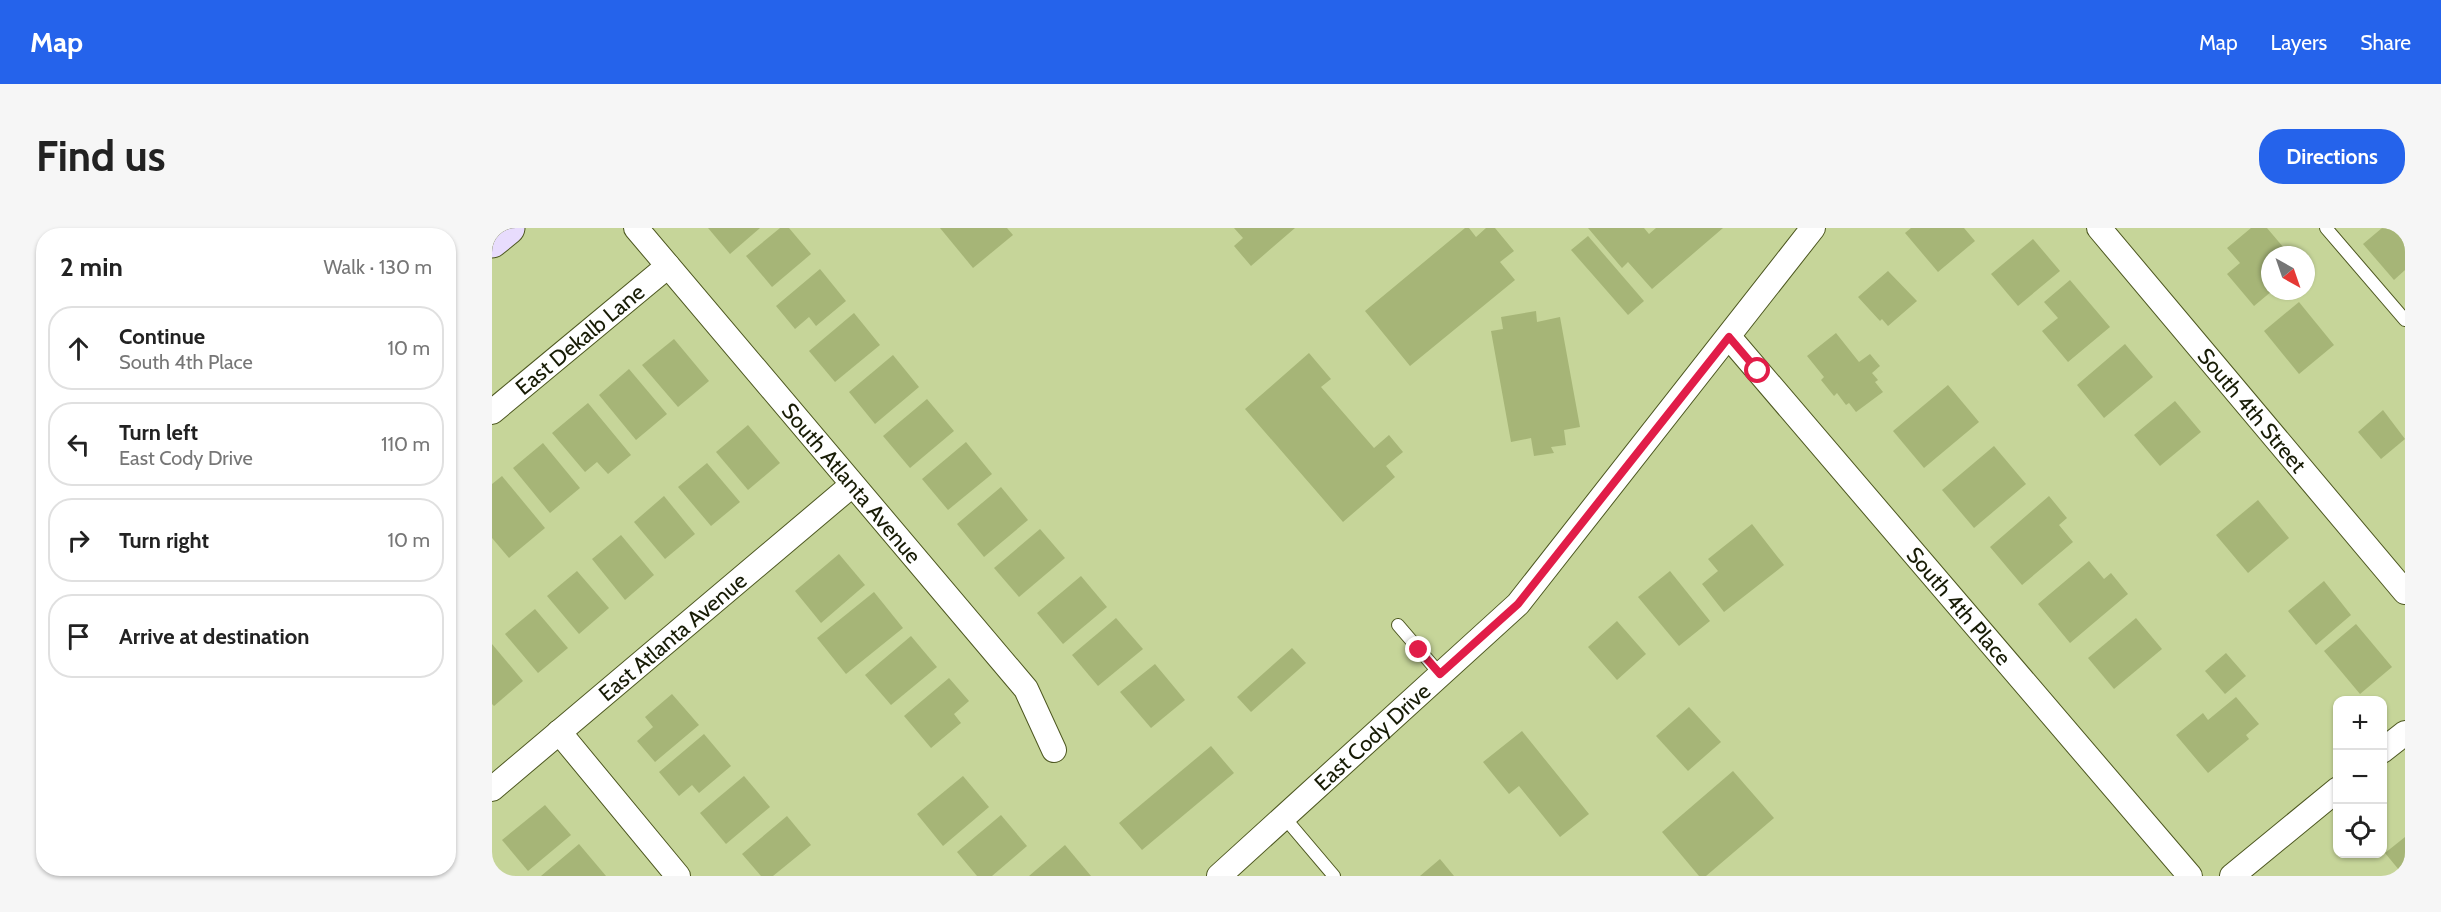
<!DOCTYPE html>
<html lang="en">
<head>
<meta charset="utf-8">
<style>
  body { margin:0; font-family:Cabin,sans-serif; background:#f6f6f6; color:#222 }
  .controls { position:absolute; right:18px; bottom:18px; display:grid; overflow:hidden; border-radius:12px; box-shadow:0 2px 4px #0004 }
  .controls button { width:54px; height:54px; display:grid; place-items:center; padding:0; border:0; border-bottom:2px solid #e0e0e0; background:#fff; color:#222; font:30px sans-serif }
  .compass { position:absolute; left:1769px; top:18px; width:54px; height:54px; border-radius:50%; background:#fff; box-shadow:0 2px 4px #0004; rotate:140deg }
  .stop { position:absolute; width:18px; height:18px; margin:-14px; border:4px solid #e11d48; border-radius:50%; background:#fff }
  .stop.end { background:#e11d48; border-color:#fff; box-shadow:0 2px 6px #0008 }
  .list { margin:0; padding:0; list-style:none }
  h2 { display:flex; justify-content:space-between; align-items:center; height:78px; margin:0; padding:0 24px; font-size:26px }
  h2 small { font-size:20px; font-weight:400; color:#767676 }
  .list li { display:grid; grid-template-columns:39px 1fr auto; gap:18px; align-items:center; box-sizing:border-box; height:84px; margin:0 12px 12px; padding:0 12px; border:2px solid #e0e0e0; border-radius:24px }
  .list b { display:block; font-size:22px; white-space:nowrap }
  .list p { margin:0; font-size:20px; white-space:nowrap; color:#767676 }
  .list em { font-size:20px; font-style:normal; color:#767676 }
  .icon { flex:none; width:33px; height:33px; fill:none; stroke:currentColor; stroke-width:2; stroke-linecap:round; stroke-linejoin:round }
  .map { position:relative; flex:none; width:1913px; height:648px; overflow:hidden; border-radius:24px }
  header { display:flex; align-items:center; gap:36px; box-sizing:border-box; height:84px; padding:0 30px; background:#2563eb; color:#fff }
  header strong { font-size:28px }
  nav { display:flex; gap:33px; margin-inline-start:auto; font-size:21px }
  .intro { display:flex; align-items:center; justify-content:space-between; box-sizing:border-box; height:144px; padding:0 36px }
  h1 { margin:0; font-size:42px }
  .button { padding:15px 27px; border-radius:24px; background:#2563eb; color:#fff; font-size:21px; font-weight:700 }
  main { display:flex; gap:36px; padding:0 36px }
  aside { flex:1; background:#fff; border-radius:24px; box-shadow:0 2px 4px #0004 }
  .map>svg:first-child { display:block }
</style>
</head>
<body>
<header>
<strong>Map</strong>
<nav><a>Map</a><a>Layers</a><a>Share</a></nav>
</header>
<div class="intro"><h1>Find us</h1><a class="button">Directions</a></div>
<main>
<aside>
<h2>2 min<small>Walk · 130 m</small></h2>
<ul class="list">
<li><svg class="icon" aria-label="ahead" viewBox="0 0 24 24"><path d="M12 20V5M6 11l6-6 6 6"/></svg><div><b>Continue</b><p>South 4th Place</p></div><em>10 m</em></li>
<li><svg class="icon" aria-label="left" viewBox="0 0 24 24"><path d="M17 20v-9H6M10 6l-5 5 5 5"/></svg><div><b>Turn left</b><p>East Cody Drive</p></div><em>110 m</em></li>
<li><svg class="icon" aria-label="right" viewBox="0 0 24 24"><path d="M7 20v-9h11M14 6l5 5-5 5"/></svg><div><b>Turn right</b></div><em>10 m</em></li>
<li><svg class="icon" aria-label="arrive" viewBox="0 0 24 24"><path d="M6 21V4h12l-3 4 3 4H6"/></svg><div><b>Arrive at destination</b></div></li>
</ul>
</aside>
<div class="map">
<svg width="1913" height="648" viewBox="0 0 1913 648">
  <rect width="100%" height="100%" fill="#c6d599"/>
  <g fill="#a6b577">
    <path d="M 216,0 L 268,0 L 238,26 Z"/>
    <path d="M 288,0 L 297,0 L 319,26 L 280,59 L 254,28 Z"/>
    <path d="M 448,0 L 515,0 L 521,7 L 481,40 Z"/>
    <path d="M 742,0 L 803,0 L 759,38 L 742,18 L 751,10 Z"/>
    <path d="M 973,0 L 977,0 L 984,9 L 994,0 L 1003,0 L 1022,23 L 1008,34 L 1023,52 L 918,138 L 873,83 Z"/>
    <path d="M 1096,0 L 1152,0 L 1157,6 L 1164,0 L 1231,0 L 1160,61 L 1136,34 L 1130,40 Z"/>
    <path d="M 1419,0 L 1472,0 L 1483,13 L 1446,44 L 1413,5 Z"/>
    <path d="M 1759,0 L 1775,0 L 1798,27 L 1778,27 L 1778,63 L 1780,63 L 1762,78 L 1735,46 L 1748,35 L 1735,20 Z"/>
    <path d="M 1890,0 L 1913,0 L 1913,42 L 1902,52 L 1871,16 Z"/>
    <path d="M 1096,8 L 1152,73 L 1136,87 L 1079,22 Z"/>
    <path d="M 1541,11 L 1568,43 L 1526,78 L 1499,46 Z"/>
    <path d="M 328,41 L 354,73 L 324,98 L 317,89 L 303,101 L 284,78 Z"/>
    <path d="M 1396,43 L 1425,73 L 1396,98 L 1390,91 L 1388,93 L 1366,69 Z"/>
    <path d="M 1578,52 L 1618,99 L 1576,134 L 1550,103 L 1566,90 L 1552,74 Z"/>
    <path d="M 1807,74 L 1842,117 L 1807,146 L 1772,103 Z"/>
    <path d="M 1044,83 L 1045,94 L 1068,89 L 1088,199 L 1072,202 L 1074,217 L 1059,219 L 1062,225 L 1042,228 L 1039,210 L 1019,214 L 999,103 L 1011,101 L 1009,89 Z"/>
    <path d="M 362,85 L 388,117 L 343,154 L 317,123 Z"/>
    <path d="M 1344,105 L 1367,134 L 1378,126 L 1388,138 L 1380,145 L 1386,152 L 1383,154 L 1391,164 L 1364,184 L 1357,175 L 1354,177 L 1345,165 L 1342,168 L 1329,152 L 1332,149 L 1315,128 Z"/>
    <path d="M 182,111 L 217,153 L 186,179 L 150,137 Z"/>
    <path d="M 1633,116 L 1661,149 L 1612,190 L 1585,157 Z"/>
    <path d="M 817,125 L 839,151 L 829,159 L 882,220 L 897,207 L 911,224 L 894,238 L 903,249 L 851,294 L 753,181 Z"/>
    <path d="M 401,127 L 427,159 L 383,196 L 357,164 Z"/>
    <path d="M 137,141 L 175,186 L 144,212 L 107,167 Z"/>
    <path d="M 1456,157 L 1487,194 L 1432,240 L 1401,203 Z"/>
    <path d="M 435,171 L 462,203 L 418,240 L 391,208 Z"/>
    <path d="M 1683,173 L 1709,204 L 1668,238 L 1642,207 Z"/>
    <path d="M 96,175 L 139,227 L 116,246 L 105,234 L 93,244 L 60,205 Z"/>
    <path d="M 1891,182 L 1913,211 L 1889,231 L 1866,204 Z"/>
    <path d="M 256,197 L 288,235 L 256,262 L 224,224 Z"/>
    <path d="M 474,214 L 500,246 L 456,282 L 430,251 Z"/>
    <path d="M 51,215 L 88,260 L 58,285 L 21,240 Z"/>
    <path d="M 1502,218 L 1534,256 L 1482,300 L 1450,262 Z"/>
    <path d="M 215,235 L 248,274 L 219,298 L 186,259 Z"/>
    <path d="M 10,248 L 53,300 L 17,330 L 0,310 L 0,256 Z"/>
    <path d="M 509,259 L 536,292 L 492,329 L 465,296 Z"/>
    <path d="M 172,268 L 203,306 L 173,331 L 142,294 Z"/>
    <path d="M 1557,268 L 1575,290 L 1567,297 L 1581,314 L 1530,357 L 1498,319 Z"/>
    <path d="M 1766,272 L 1797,310 L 1756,345 L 1724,307 Z"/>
    <path d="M 1260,296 L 1292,337 L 1232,384 L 1210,356 L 1226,343 L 1216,331 Z"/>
    <path d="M 548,301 L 573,330 L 527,369 L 502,340 Z"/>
    <path d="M 129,307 L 162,347 L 133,372 L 100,331 Z"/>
    <path d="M 347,326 L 373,357 L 329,395 L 303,363 Z"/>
    <path d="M 1597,333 L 1612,351 L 1619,345 L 1636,366 L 1578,415 L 1546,376 Z"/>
    <path d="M 85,343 L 117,380 L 87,406 L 55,368 Z"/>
    <path d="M 1178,343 L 1218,393 L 1187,418 L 1146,369 Z"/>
    <path d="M 589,348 L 615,379 L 571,416 L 545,385 Z"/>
    <path d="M 1832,353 L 1859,387 L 1824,417 L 1796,383 Z"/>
    <path d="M 382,364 L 411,400 L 354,446 L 325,410 Z"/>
    <path d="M 43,381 L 76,420 L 46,445 L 13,406 Z"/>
    <path d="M 624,390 L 651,421 L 606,458 L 580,427 Z"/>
    <path d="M 1644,390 L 1670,421 L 1622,461 L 1596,430 Z"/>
    <path d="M 1125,393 L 1154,426 L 1125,452 L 1096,419 Z"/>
    <path d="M 1864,396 L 1900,439 L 1868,466 L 1832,423 Z"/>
    <path d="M 419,408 L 445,439 L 399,477 L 373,447 Z"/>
    <path d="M 0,416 L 31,453 L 2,478 L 0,476 Z"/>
    <path d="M 800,420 L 814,435 L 759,484 L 745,469 Z"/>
    <path d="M 1734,425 L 1754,448 L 1733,466 L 1713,443 Z"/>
    <path d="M 663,436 L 693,472 L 659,500 L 628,464 Z"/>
    <path d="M 457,450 L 477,473 L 462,486 L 469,495 L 439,520 L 412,488 Z"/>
    <path d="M 180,466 L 207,497 L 163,534 L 145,513 L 161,499 L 153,489 Z"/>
    <path d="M 1744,469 L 1767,496 L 1754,507 L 1757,511 L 1716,545 L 1684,507 L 1711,485 L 1716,492 Z"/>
    <path d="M 1197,479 L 1229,514 L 1196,543 L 1164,508 Z"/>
    <path d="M 1030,503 L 1097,586 L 1068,609 L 1027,558 L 1017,566 L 991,534 Z"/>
    <path d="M 212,506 L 239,538 L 207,565 L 200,557 L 187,568 L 167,544 Z"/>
    <path d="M 719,518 L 742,545 L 650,622 L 627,595 Z"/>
    <path d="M 1241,543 L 1282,590 L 1214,648 L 1207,648 L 1170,604 Z"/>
    <path d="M 252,548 L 278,579 L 234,616 L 208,585 Z"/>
    <path d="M 471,548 L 497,579 L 451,618 L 425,586 Z"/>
    <path d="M 53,577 L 79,607 L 36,643 L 10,612 Z"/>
    <path d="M 509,587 L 535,618 L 500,648 L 485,648 L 465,624 Z"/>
    <path d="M 295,588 L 319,617 L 281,648 L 269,648 L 250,626 Z"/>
    <path d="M 1913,609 L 1913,648 L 1912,648 L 1893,625 Z"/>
    <path d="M 87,616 L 114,648 L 49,648 Z"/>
    <path d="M 573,617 L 599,648 L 537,648 Z"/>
    <path d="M 948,631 L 962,648 L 928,648 Z"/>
  </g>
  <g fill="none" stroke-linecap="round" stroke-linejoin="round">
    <defs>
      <g id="lane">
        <path d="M 1834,0 L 1913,92"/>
        <path d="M 906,397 L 948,446"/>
        <path d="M 792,589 L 842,648"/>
      </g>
      <g id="street">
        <path id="s1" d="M 144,0 L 534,461 L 562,522"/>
        <path id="s2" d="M 1607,0 L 1913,364"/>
        <path id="s3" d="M 1237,109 L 1698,648"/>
        <path id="s4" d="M 0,184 L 176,38"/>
        <path d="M 67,504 L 186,648"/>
        <path d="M 1890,523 L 1913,505"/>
        <path id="s5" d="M 0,561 L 360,257"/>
        <path id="s6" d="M 727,648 L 1026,376 L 1321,0"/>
        <path d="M 1740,648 L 1846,561"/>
      </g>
      <path id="secondary" d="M 0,13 L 16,0"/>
    </defs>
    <use href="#lane" stroke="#4d5720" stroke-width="14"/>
    <use href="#street" stroke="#4d5720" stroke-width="26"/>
    <use href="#secondary" stroke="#4d5720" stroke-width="35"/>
    <use href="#lane" stroke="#fff" stroke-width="12"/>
    <use href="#street" stroke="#fff" stroke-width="24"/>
    <use href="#secondary" stroke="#e8dcfd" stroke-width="33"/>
  </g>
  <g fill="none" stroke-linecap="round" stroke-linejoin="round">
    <path stroke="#e11d48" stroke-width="8" d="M 927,422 L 948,446 L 1026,376 L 1237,109 L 1266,143"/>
  </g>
  <g text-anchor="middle" stroke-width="4.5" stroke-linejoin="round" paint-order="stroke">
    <g font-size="22" fill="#171b05" stroke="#eaf2d4">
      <text dy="8" stroke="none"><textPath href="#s4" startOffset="114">East Dekalb Lane</textPath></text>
      <text dy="8" stroke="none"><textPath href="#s2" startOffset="238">South 4th Street</textPath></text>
      <text dy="8" stroke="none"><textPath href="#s1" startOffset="334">South Atlanta Avenue</textPath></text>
      <text dy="8" stroke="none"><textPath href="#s3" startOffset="354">South 4th Place</textPath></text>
      <text dy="8" stroke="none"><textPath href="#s5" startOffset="236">East Atlanta Avenue</textPath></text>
      <text dy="8" stroke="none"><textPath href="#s6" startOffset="207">East Cody Drive</textPath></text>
    </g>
  </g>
</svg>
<div class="controls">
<button>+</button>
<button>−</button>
<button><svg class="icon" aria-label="locate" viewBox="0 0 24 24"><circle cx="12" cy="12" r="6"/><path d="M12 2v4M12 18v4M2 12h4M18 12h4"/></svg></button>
</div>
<svg class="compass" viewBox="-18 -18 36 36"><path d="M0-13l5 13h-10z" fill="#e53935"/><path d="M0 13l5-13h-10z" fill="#767676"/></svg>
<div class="stop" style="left:1266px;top:143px"></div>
<div class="stop end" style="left:927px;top:422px"></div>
</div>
</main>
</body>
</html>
